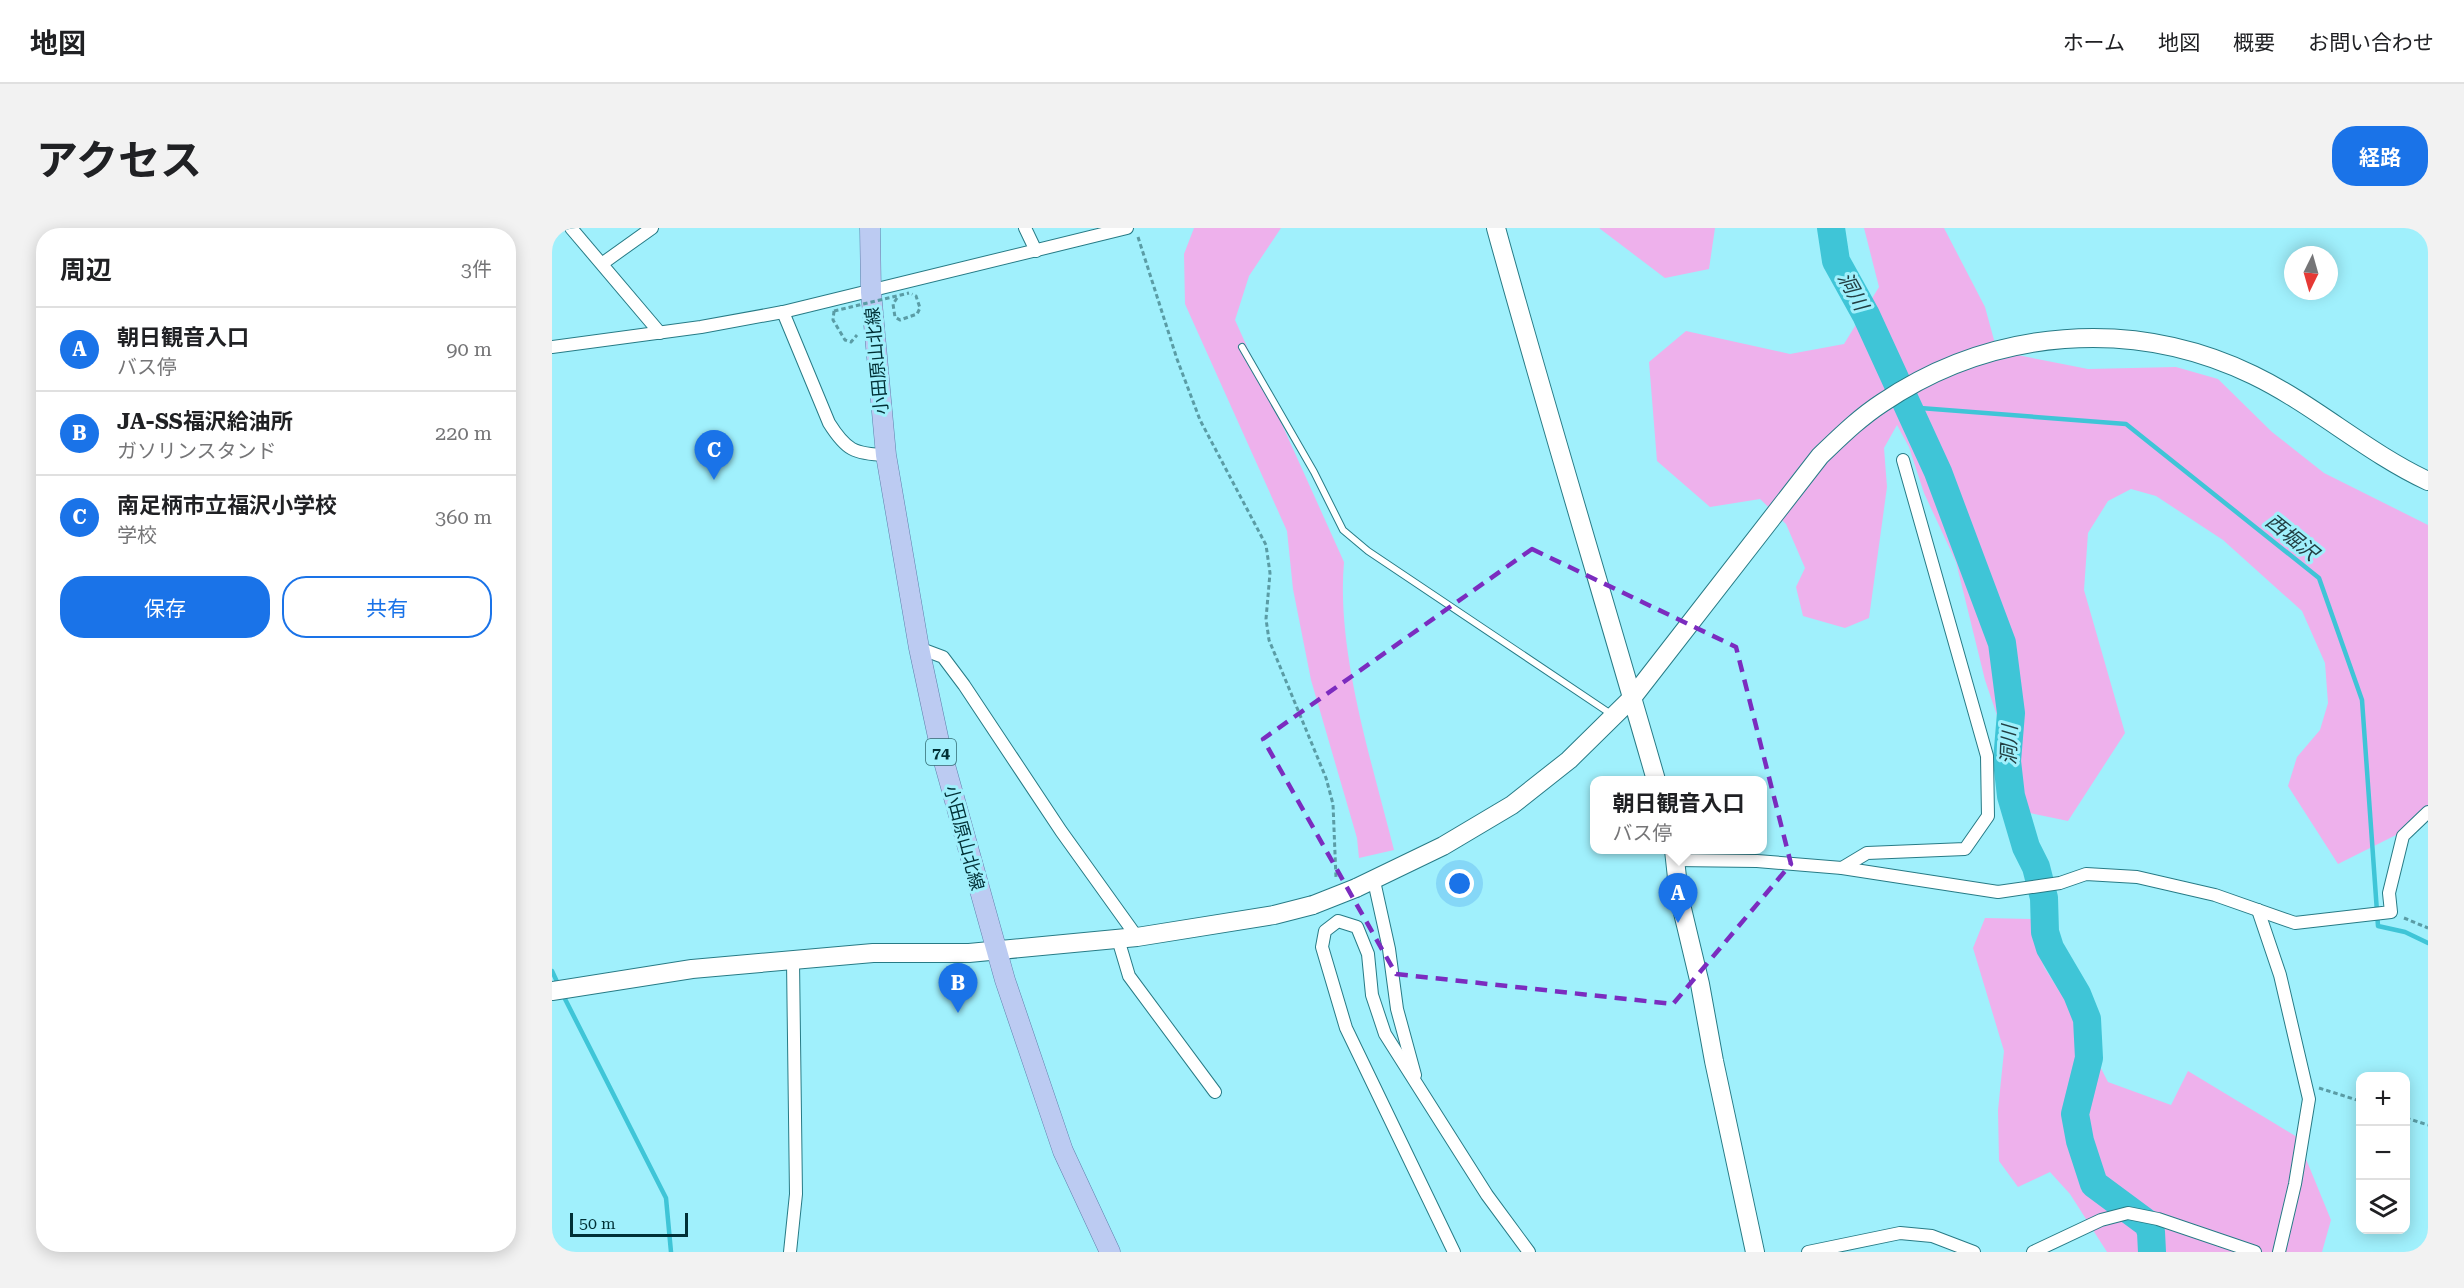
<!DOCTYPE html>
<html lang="ja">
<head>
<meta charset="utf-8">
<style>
  body { margin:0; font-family:"Roboto Serif","Noto Sans JP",serif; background:#f2f2f2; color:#202124 }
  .controls { position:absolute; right:18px; bottom:18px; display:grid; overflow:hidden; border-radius:12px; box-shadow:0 3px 15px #0003 }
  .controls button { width:54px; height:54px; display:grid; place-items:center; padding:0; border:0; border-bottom:2px solid #e0e0e0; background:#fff; color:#202124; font:30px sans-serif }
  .compass { position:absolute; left:1732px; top:18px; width:54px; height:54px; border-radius:50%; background:#fff; box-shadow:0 3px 15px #0003; rotate:185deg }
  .scale { position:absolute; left:18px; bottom:15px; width:118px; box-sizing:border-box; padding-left:6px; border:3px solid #003036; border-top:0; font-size:16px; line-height:21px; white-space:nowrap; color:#003036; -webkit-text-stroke:4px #a0f0fc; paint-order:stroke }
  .you { position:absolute; left:908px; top:656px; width:21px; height:21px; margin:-15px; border:4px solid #fff; border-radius:50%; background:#1a73e8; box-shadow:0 0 0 9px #1a73e833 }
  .badge { display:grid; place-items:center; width:39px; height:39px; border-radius:50%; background:#1a73e8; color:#fff; font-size:20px; font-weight:700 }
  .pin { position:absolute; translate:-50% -50px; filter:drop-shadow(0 2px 3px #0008) }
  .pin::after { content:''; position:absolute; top:32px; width:21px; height:18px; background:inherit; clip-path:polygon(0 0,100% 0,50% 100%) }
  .popup { position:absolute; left:1038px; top:548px; width:177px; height:78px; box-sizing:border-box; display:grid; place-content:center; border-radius:12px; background:#fff; filter:drop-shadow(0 2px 4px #0005); font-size:20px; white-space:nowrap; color:#757577 }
  .popup b { font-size:22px; color:#202124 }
  .popup::after { content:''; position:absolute; left:50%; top:100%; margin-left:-12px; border:12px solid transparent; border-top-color:#fff }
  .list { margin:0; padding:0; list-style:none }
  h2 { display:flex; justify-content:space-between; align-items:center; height:78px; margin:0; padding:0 24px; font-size:26px }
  h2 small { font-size:20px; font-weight:400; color:#757577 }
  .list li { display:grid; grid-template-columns:39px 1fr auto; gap:18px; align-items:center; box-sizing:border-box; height:84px; padding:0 24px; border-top:2px solid #e0e0e0 }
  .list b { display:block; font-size:22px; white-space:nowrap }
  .list p { margin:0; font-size:20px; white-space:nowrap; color:#757577 }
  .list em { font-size:20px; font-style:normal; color:#757577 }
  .actions { display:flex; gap:12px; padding:18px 24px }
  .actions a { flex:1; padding:14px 0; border:2px solid #1a73e8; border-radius:24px; text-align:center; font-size:21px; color:#1a73e8 }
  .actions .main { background:#1a73e8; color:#fff }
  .icon { flex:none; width:33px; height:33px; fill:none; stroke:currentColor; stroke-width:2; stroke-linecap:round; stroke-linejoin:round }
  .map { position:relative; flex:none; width:1876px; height:1024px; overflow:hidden; border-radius:24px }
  header { display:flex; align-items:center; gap:36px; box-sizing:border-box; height:84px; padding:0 30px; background:#fff; border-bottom:2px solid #e0e0e0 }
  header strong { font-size:28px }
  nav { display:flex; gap:33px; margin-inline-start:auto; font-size:21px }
  .intro { display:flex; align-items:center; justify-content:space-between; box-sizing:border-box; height:144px; padding:0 36px }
  h1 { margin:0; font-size:42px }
  .button { padding:15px 27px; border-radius:24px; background:#1a73e8; color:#fff; font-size:21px; font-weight:700 }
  main { display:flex; gap:36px; padding:0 36px }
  aside { flex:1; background:#fff; border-radius:24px; box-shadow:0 3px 15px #0003 }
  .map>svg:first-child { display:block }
</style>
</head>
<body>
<header>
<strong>地図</strong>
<nav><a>ホーム</a><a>地図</a><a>概要</a><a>お問い合わせ</a></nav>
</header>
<div class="intro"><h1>アクセス</h1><a class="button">経路</a></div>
<main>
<aside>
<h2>周辺<small>3件</small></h2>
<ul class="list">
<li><span class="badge">A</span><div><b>朝日観音入口</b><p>バス停</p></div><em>90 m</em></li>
<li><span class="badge">B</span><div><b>JA-SS福沢給油所</b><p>ガソリンスタンド</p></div><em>220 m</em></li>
<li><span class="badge">C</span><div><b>南足柄市立福沢小学校</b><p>学校</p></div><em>360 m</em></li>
</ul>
<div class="actions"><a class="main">保存</a><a>共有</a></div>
</aside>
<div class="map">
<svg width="1876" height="1024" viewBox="0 0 1876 1024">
  <rect width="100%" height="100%" fill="#a0f0fc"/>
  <g fill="#eeb1ec">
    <path d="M 642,0 L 729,0 L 697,48 L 683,92 L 792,334 C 784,424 820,534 842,622 L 807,630 L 805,610 L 759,452 L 741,361 L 735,303 L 633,76 L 632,26 Z"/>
    <path d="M 1047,0 L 1163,0 L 1157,41 L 1113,50 Z"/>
    <path d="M 1312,0 L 1392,0 L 1433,79 L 1445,123 L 1536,141 L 1624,139 L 1666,151 L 1720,204 L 1772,245 L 1876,297 L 1876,591 L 1786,636 L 1736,558 L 1745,529 L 1768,502 L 1776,475 L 1773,435 L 1750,383 L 1671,312 L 1604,268 L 1579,261 L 1556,273 L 1536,305 L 1532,362 L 1573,505 L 1516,593 L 1478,585 L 1433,452 L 1404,334 L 1372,265 L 1357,219 L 1345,197 L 1332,220 L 1335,259 L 1317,390 L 1293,400 L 1251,388 L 1244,359 L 1253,340 L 1234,296 L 1208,271 L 1158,279 L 1105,233 L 1097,134 L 1134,103 L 1238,126 L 1292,116 L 1327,59 Z"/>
    <path d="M 1433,690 L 1479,691 L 1492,739 L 1517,778 L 1556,854 L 1619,877 L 1636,843 L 1745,909 L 1779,992 L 1770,1024 L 1555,1024 L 1518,966 L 1498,944 L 1466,959 L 1447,933 L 1446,882 L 1452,823 L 1421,720 Z"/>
  </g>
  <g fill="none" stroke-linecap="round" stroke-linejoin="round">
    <g stroke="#3fc5d7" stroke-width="4.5">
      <path d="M 1355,179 L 1574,196 L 1767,350 L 1810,472 L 1826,698 L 1853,704 L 1876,715"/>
      <path d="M 0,743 L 6,756"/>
      <path d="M 11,767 L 114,970 L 119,1024"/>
    </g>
    <path stroke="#3fc5d7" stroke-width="28" d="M 1279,0 L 1284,33 L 1314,87 L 1386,244 L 1450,415 L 1459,485 L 1455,533 L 1459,568 L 1474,619 L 1484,639 L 1492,670 L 1493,704 L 1498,720 L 1525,766 L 1535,791 L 1537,830 L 1523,886 L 1528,913 L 1542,956 L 1596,996 L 1599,1004 L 1600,1024"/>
    <defs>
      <path id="lane" d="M 690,119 L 762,244 L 791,302 L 816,323 L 1059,486"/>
      <g id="street">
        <path d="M 19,0 L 108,105"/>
        <path d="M 473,0 L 484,23"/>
        <path d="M 51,35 L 100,0"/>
        <path d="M 231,84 L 277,195 C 294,222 302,226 334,227"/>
        <path d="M 0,119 L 149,99 L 231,84 L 575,0"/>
        <path d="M 367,420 L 391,429 L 412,457 L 509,603 L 585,709"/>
        <path d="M 1123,632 L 1205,633 L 1290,640 L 1446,664 L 1508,655 L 1534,646 L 1585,649 L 1663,667 L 1743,695 L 1839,684 L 1837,665 L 1851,608 L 1876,584"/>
        <path d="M 1290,640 L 1315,625 L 1413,621 L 1436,588 L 1435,528 L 1351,232"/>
        <path d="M 822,653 L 837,721 L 845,781 L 863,847"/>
        <path d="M 1706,682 L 1728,747 L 1757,871 L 1743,956 L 1727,1024"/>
        <path d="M 566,711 L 577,748 L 663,864"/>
        <path d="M 238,1024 L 244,966 L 241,733"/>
        <path d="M 902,1024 L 794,800 L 770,719 L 773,703 L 786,693 L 805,699 L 816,726 L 820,767 L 833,806 L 935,967 L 977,1024"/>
        <path d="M 1256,1024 L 1348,1005 L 1380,1008 L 1422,1024"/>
        <path d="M 1481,1024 L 1549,992 L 1576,985 L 1606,991 L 1703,1024"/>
      </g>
      <g id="secondary">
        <path d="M 944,0 C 995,185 1051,368 1104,552"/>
        <path d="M 1122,622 L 1127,668 L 1148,756 L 1162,833 L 1203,1024"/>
        <path d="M 804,660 L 891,618 L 960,577 L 1017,532 L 1080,470 L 1268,228 C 1288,209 1307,190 1330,175 C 1441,100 1581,89 1701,147 C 1763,177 1814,224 1876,253"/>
        <path d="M 0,763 L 140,741 L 321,725 L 417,725 L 585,709 L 722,687 L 761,677"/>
      </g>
      <path id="primary" d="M 318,0 L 319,64 L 334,227 L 367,420 L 389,523 L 453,752 L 511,923 L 558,1024"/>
    </defs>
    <use href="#lane" stroke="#277b86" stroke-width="8"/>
    <use href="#street" stroke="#277b86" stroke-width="14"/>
    <use href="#secondary" stroke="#277b86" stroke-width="20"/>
    <use href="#primary" stroke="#5e7fab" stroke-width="21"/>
    <g stroke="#5a9ca5" stroke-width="3" stroke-dasharray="4.5 3" stroke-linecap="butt">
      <path d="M 586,9 L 625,131 L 648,192 L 714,317 L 718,345 L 714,391 L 717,412 L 774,550 L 781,576 L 784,650"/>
      <path d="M 345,70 L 341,76 L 343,89 L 348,92 L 365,86 L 368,80 L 364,68 L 360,66"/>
      <path d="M 282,83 L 281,92 L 293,112 L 299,114 L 305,107"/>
      <path d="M 1852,690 L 1876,700"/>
      <path d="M 1767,860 L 1808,873"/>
      <path d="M 1854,890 L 1876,897"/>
    </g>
    <use href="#lane" stroke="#fff" stroke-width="6"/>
    <use href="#street" stroke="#fff" stroke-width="12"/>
    <use href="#secondary" stroke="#fff" stroke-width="18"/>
    <use href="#primary" stroke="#bccbf2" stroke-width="20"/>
    <defs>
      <path id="secondary-bridge" d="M 761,677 L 804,660"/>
    </defs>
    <use href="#secondary-bridge" stroke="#277b86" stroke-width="20" stroke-linecap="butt"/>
    <path stroke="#5a9ca5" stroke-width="3" stroke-dasharray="4.5 3" stroke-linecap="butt" d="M 282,83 L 357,65"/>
    <use href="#secondary-bridge" stroke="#fff" stroke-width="18"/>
  </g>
  <path fill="none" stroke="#7b2cbf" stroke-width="4.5" stroke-dasharray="12 8" stroke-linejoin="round" d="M 980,321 L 1184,419 L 1239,636 L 1121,776 L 844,746 L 711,511 Z"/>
  <g text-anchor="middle" stroke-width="6" stroke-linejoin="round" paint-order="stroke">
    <rect fill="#a0f0fc" stroke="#306a71" stroke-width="1.5" x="374" y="511" width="30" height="26" rx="4.5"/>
    <g font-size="16" font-weight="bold" fill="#003036">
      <text x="389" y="530">74</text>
    </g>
    <g font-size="18" fill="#003036" stroke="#a0f0fc">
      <text transform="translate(325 133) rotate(-95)" y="6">小田原山北線</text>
      <text transform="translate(412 610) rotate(75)" y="6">小田原山北線</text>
    </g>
    <g font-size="20" font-style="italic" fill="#223e42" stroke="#a0f0fc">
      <text transform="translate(1301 63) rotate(61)" y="7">洞川</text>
      <text transform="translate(1740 309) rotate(39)" y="7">西堀沢</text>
      <text transform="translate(1457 517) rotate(-88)" y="7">洞川</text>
    </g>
  </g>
</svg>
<div class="controls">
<button>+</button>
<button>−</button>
<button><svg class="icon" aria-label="layers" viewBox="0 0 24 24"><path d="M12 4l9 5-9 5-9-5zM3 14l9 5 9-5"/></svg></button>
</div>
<svg class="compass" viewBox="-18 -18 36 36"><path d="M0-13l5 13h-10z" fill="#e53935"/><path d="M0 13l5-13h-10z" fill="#757577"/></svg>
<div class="scale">50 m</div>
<div class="you"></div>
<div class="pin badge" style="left:1126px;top:695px">A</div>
<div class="popup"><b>朝日観音入口</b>バス停</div>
<div class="pin badge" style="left:406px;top:785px">B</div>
<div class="pin badge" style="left:162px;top:252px">C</div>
</div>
</main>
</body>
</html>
